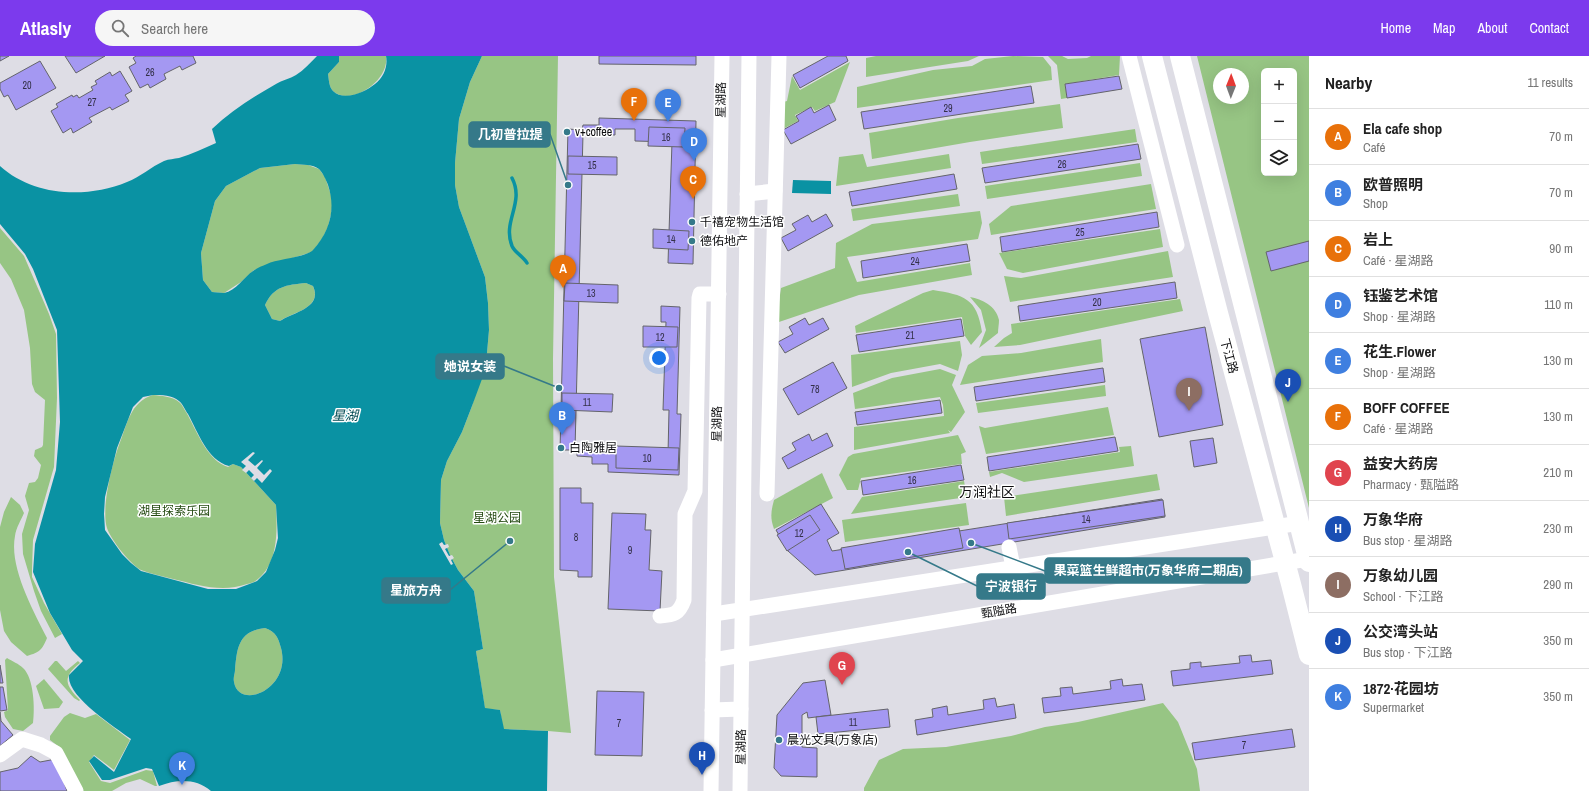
<!DOCTYPE html>
<html lang="en">
<head>
<meta charset="utf-8">
<style>
  body { margin:0; font-family:"Archivo Narrow","Noto Sans SC",sans-serif; background:#f6f6f6; color:#222 }
  .controls { position:absolute; right:12px; top:12px; display:grid; overflow:hidden; border-radius:6px; box-shadow:0 4px 16px #0002 }
  .controls button { width:36px; height:36px; display:grid; place-items:center; padding:0; border:0; border-bottom:1px solid #e0e0e0; background:#fff; color:#222; font:20px sans-serif }
  .compass { position:absolute; left:1213px; top:12px; width:36px; height:36px; border-radius:50%; background:#fff; box-shadow:0 4px 16px #0002; rotate:1deg }
  .you { position:absolute; left:659px; top:302px; width:14px; height:14px; margin:-10px; border:3px solid #fff; border-radius:50%; background:#1a73e8; box-shadow:0 0 0 6px #1a73e833 }
  .badge { display:grid; place-items:center; width:26px; height:26px; border-radius:50%; background:#7c3aed; color:#fff; font-size:13px; font-weight:700 }
  .pin { position:absolute; translate:-50% -33px; filter:drop-shadow(0 1px 2px #0008) }
  .pin::after { content:''; position:absolute; top:21px; width:14px; height:12px; background:inherit; clip-path:polygon(0 0,100% 0,50% 100%) }
  .list { margin:0; padding:0; list-style:none }
  h2 { display:flex; justify-content:space-between; align-items:center; height:52px; margin:0; padding:0 16px; font-size:17px }
  h2 small { font-size:13px; font-weight:400; color:#767676 }
  .list li { display:grid; grid-template-columns:26px 1fr auto; gap:12px; align-items:center; box-sizing:border-box; height:56px; padding:0 16px; border-top:1px solid #e0e0e0 }
  .list b { display:block; font-size:15px; white-space:nowrap }
  .list p { margin:0; font-size:13px; white-space:nowrap; color:#767676 }
  .list em { font-size:13px; font-style:normal; color:#767676 }
  .icon { flex:none; width:22px; height:22px; fill:none; stroke:currentColor; stroke-width:2; stroke-linecap:round; stroke-linejoin:round }
  .map { position:relative; flex:none; width:1309px; height:735px; overflow:hidden }
  header { display:flex; align-items:center; gap:24px; box-sizing:border-box; height:56px; padding:0 20px; background:#7c3aed; color:#fff }
  header strong { font-size:19px }
  nav { display:flex; gap:22px; margin-inline-start:auto; font-size:14px }
  .search { width:280px; height:36px; background:#f6f6f6; display:flex; align-items:center; gap:10px; box-sizing:border-box; padding:0 14px; border-radius:22px; color:#767676; font-size:15px }
  main { display:flex }
  aside { flex:1; background:#fff }
  .map>svg:first-child { display:block }
</style>
</head>
<body>
<header>
<strong>Atlasly</strong>
<div class="search"><svg class="icon" aria-label="search" viewBox="0 0 24 24"><circle cx="10" cy="10" r="6"/><path d="M15 15l6 6"/></svg>Search here</div>
<nav><a>Home</a><a>Map</a><a>About</a><a>Contact</a></nav>
</header>
<main>
<div class="map">
<svg width="1309" height="735" viewBox="0 0 1309 735">
  <rect width="100%" height="100%" fill="#dedde5"/>
  <g fill="#97c584" fill-rule="evenodd">
    <path d="M 339,0 L 386,0 C 390,25 350,51 333,35 C 329,31 329,24 328,18 L 339,6 Z"/>
    <path d="M 482,0 L 558,0 L 553,303 L 554,521 L 571,677 L 548,675 L 503,673 L 500,654 L 485,653 L 476,595 L 483,593 L 474,535 L 458,514 L 450,499 L 444,484 L 440,467 L 441,424 L 447,405 L 462,376 L 472,350 L 487,297 L 489,274 L 488,247 L 485,221 L 459,151 L 455,129 L 455,107 L 459,63 L 470,26 Z"/>
    <path d="M 876,0 L 979,0 L 968,5 L 866,21 L 866,2 Z"/>
    <path d="M 1013,0 L 1043,1 L 1051,11 L 1052,24 L 857,52 L 857,31 L 933,14 L 972,10 L 985,3 Z"/>
    <path d="M 1048,0 L 1062,0 L 1068,3 L 1087,2 L 1091,0 L 1120,0 L 1119,19 L 1065,28 L 1067,42 L 1061,43 L 1057,9 Z"/>
    <path d="M 1197,0 L 1309,0 L 1309,452 ZM 1264,15 L 1294,15 L 1294,117 L 1264,117 ZM 1219,18 L 1243,18 L 1243,42 L 1219,42 Z"/>
    <path d="M 850,6 L 835,46 L 815,55 L 812,51 L 795,59 L 798,65 L 783,73 L 779,47 L 787,45 L 792,20 L 800,34 Z"/>
    <path d="M 1060,48 L 1063,72 L 970,86 L 872,103 L 869,77 L 958,62 Z"/>
    <path d="M 1135,73 L 1137,86 L 982,108 L 980,96 Z"/>
    <path d="M 863,98 L 867,111 L 949,98 L 951,112 L 836,130 L 839,101 Z"/>
    <path d="M 1140,107 L 1142,120 L 987,143 L 985,130 Z"/>
    <path d="M 295,108 L 308,109 L 319,113 L 325,121 L 333,145 L 331,158 L 328,171 L 322,183 L 312,196 L 254,214 L 241,226 L 224,237 L 212,236 L 203,224 L 201,197 L 215,145 L 226,130 L 260,112 Z"/>
    <path d="M 1151,128 L 1156,153 L 991,179 L 989,168 L 1011,150 Z"/>
    <path d="M 958,138 L 960,150 L 853,165 L 851,153 Z"/>
    <path d="M 980,155 L 982,167 L 978,183 L 847,201 L 857,226 L 970,207 L 972,219 L 859,239 L 776,267 L 781,232 L 835,212 L 836,187 L 872,168 Z"/>
    <path d="M 0,172 L 24,200 L 49,258 L 56,278 L 57,342 L 54,411 L 33,484 L 32,514 L 32,521 L 44,547 L 62,578 L 55,582 L 41,555 L 34,535 L 23,498 L 22,478 L 29,454 L 25,440 L 29,427 L 35,426 L 38,422 L 41,409 L 34,400 L 35,394 L 42,391 L 43,389 L 45,344 L 35,336 L 32,328 L 30,292 L 24,254 L 11,223 L 0,207 Z"/>
    <path d="M 1160,173 L 1163,191 L 1023,217 L 1007,213 L 999,197 Z"/>
    <path d="M 1168,195 L 1173,221 L 1010,246 L 1004,220 L 1021,222 Z"/>
    <path d="M 306,227 L 313,230 C 323,252 293,256 280,265 L 272,263 L 265,249 C 274,230 286,229 306,227 Z"/>
    <path d="M 933,234 C 964,239 977,242 982,276 L 971,289 L 965,280 L 962,261 L 856,277 L 855,270 L 923,237 Z"/>
    <path d="M 970,241 C 982,243 996,250 999,264 C 999,268 998,273 998,277 L 979,292 L 986,274 L 981,254 Z"/>
    <path d="M 1180,243 L 1183,255 L 1020,289 L 994,291 L 1004,282 L 1012,277 L 1011,268 Z"/>
    <path d="M 1101,283 L 1103,306 L 960,329 L 968,309 L 982,300 L 1021,297 Z"/>
    <path d="M 960,285 L 962,299 L 958,315 L 940,308 L 891,317 L 852,331 L 851,299 Z"/>
    <path d="M 940,313 L 956,319 L 952,329 L 965,356 L 951,376 L 948,374 L 950,377 L 854,394 L 854,371 L 944,360 L 943,349 L 940,341 L 855,353 L 853,337 L 892,322 Z"/>
    <path d="M 1105,329 L 1106,340 L 978,357 L 976,347 Z"/>
    <path d="M 153,339 C 161,340 172,340 179,346 C 182,348 184,353 186,356 C 196,373 207,405 228,411 L 233,408 L 241,411 L 276,449 C 277,473 279,506 258,523 C 255,526 251,527 247,528 C 222,537 198,529 173,523 C 163,520 151,518 141,514 C 130,508 111,484 107,472 C 101,453 112,408 119,389 C 127,369 130,346 153,339 Z"/>
    <path d="M 1108,351 L 1114,379 L 986,398 L 979,370 L 985,372 Z"/>
    <path d="M 958,379 L 966,396 L 961,398 L 962,408 L 861,422 L 858,434 L 847,434 L 839,419 L 848,401 L 853,398 Z"/>
    <path d="M 1131,390 L 1134,410 L 1024,426 L 1002,417 L 990,421 L 989,416 L 1120,396 L 1119,391 Z"/>
    <path d="M 822,417 L 833,442 L 774,473 C 770,462 771,455 774,444 Z"/>
    <path d="M 1157,418 L 1160,434 L 1006,460 L 1004,441 Z"/>
    <path d="M 964,425 L 967,441 L 851,458 L 862,441 Z"/>
    <path d="M 11,441 L 20,449 L 24,457 C 21,464 16,472 15,480 C 9,511 33,554 47,582 C 42,594 40,596 27,600 L 11,586 L 4,575 L 0,554 L 0,471 L 4,456 Z"/>
    <path d="M 966,447 L 969,469 L 845,486 L 842,464 Z"/>
    <path d="M 265,572 C 276,576 278,581 281,592 C 292,633 239,655 234,626 C 233,621 235,618 235,614 C 237,591 239,575 265,572 Z"/>
    <path d="M 7,602 C 12,605 19,608 23,612 C 34,622 35,653 33,667 L 23,675 L 13,673 L 5,661 L 4,656 L 8,654 L 5,604 Z"/>
    <path d="M 55,605 L 57,605 L 66,615 L 78,605 L 80,607 C 62,621 65,629 80,644 L 79,645 L 74,642 L 48,613 Z"/>
    <path d="M 44,623 L 63,646 L 59,652 L 44,653 L 36,630 Z"/>
    <path d="M 1163,647 L 1178,666 L 1197,713 L 1200,735 L 864,735 L 864,732 L 879,704 L 903,693 L 946,691 L 1011,680 L 1045,671 L 1078,666 Z"/>
    <path d="M 70,657 L 85,662 L 96,658 L 130,684 L 114,714 L 94,699 L 89,706 L 101,725 L 110,727 L 146,714 L 153,715 L 157,730 L 155,730 L 140,723 L 126,727 L 112,735 L 83,735 L 58,690 L 50,684 L 50,680 L 64,661 Z"/>
  </g>
  <g fill="#0a92a3" fill-rule="evenodd">
    <path d="M 317,0 L 339,0 L 339,6 L 328,18 C 329,24 329,31 333,35 C 344,46 365,36 375,28 C 384,21 388,10 386,0 L 482,0 L 470,26 L 459,63 L 455,107 L 455,129 L 459,151 L 485,221 L 488,247 L 489,274 L 487,297 L 482,323 L 472,350 L 462,376 L 447,405 L 441,424 L 440,467 L 444,484 L 450,499 L 458,514 L 474,535 L 483,593 L 476,595 L 485,652 L 500,654 L 504,673 L 548,675 L 547,735 L 211,735 C 196,722 177,723 159,730 L 152,713 L 146,712 L 110,724 L 102,724 L 89,705 L 94,700 L 114,716 L 131,683 C 115,671 66,640 69,619 L 83,605 L 72,594 L 50,557 L 33,516 L 35,488 L 56,414 L 60,366 L 57,274 L 33,213 L 25,198 L 0,168 L 0,110 C 33,140 86,143 127,126 C 140,121 151,111 164,105 C 169,103 174,103 179,102 C 192,98 204,92 216,87 L 212,73 C 231,55 253,41 276,28 C 282,24 290,23 296,19 C 304,14 310,7 317,0 ZM 295,108 C 302,109 313,108 319,113 C 323,117 326,124 328,129 C 336,153 330,175 313,194 C 307,201 277,203 267,208 C 262,210 257,212 253,215 C 244,221 236,235 224,237 C 221,237 215,236 212,236 L 203,224 L 201,197 L 215,145 L 226,130 L 260,112 ZM 306,227 L 313,230 C 323,252 293,256 280,265 L 272,263 L 265,249 C 274,230 286,229 306,227 ZM 153,339 C 162,339 172,339 179,345 C 183,348 185,354 188,358 C 198,376 207,404 229,410 L 233,408 L 241,411 L 276,449 L 278,482 L 275,494 L 266,516 L 257,525 L 236,533 L 208,533 L 141,515 L 131,507 L 122,498 L 105,474 L 104,458 L 105,441 L 117,392 L 133,351 L 143,341 ZM 265,572 C 276,576 278,581 281,592 C 292,633 239,655 234,626 C 233,621 235,618 235,614 C 237,591 239,575 265,572 Z"/>
    <path d="M 793,124 L 831,125 L 831,138 L 792,137 Z"/>
  </g>
  <g fill="#dedde5">
    <path d="M 253,396 L 255,397 L 248,404 L 255,410 L 262,404 L 263,405 L 257,412 L 264,419 L 270,413 L 272,415 L 262,427 L 257,422 L 254,425 L 251,422 L 254,419 L 249,414 L 246,417 L 242,414 L 246,410 L 241,406 Z"/>
    <path d="M 442,486 L 444,489 L 448,488 L 449,491 L 445,493 L 449,500 L 452,499 L 454,502 L 451,504 L 453,508 L 451,509 L 439,488 Z"/>
  </g>
  <g fill="none" stroke-linecap="round" stroke-linejoin="round">
    <path stroke="#0a92a3" stroke-width="3.5" d="M 512,122 C 525,147 502,165 512,190 C 515,197 523,200 527,207"/>
  </g>
  <g fill="#a498f2" stroke="#64646a">
    <path d="M 0,0 L 9,0 L 0,5 Z"/>
    <path d="M 65,0 L 105,0 L 76,17 Z"/>
    <path d="M 136,0 L 193,0 L 196,7 L 182,14 L 180,10 L 164,18 L 166,23 L 150,32 L 148,28 L 140,32 L 129,11 L 136,7 L 133,2 Z"/>
    <path d="M 599,0 L 696,0 L 696,9 L 599,8 Z"/>
    <path d="M 828,0 L 846,0 L 848,5 L 800,32 L 793,19 Z"/>
    <path d="M 40,5 L 56,32 L 16,54 L 8,39 L 4,41 L 0,33 L 0,27 Z"/>
    <path d="M 120,15 L 132,35 L 125,39 L 129,45 L 112,54 L 110,51 L 89,62 L 92,66 L 73,77 L 71,72 L 63,77 L 51,55 L 58,51 L 56,48 L 72,39 L 73,41 L 77,39 L 79,42 L 93,34 L 91,31 L 97,28 L 95,25 L 110,16 L 112,20 Z"/>
    <path d="M 1119,20 L 1122,33 L 1067,42 L 1065,28 Z"/>
    <path d="M 1031,30 L 1034,47 L 864,73 L 861,56 Z"/>
    <path d="M 829,49 L 836,64 L 791,88 L 783,74 L 799,65 L 796,60 L 811,51 L 814,57 Z"/>
    <path d="M 599,62 L 696,65 L 693,208 L 668,207 L 672,86 L 635,85 L 635,73 L 615,73 L 615,79 L 583,78 L 575,394 L 560,394 L 568,73 L 582,74 L 583,69 L 599,69 Z"/>
    <path d="M 649,71 L 685,72 L 684,91 L 648,90 Z"/>
    <path d="M 1138,88 L 1141,103 L 985,127 L 982,112 Z"/>
    <path d="M 568,100 L 617,101 L 617,119 L 568,118 Z"/>
    <path d="M 954,118 L 957,133 L 852,150 L 849,136 Z"/>
    <path d="M 1157,156 L 1159,171 L 1002,196 L 1000,181 Z"/>
    <path d="M 826,158 L 833,170 L 788,195 L 781,182 L 796,174 L 792,168 L 808,159 L 812,166 Z"/>
    <path d="M 653,173 L 689,175 L 688,194 L 653,192 Z"/>
    <path d="M 1309,185 L 1309,205 L 1271,215 L 1266,196 Z"/>
    <path d="M 967,188 L 970,205 L 863,222 L 861,205 Z"/>
    <path d="M 1175,226 L 1177,242 L 1020,265 L 1018,250 Z"/>
    <path d="M 565,227 L 618,229 L 618,247 L 564,245 Z"/>
    <path d="M 661,250 L 680,251 L 677,358 L 681,358 L 679,419 L 608,416 L 608,408 L 592,408 L 592,401 L 577,400 L 577,388 L 606,389 L 605,396 L 668,398 L 669,354 L 663,354 L 666,266 L 661,266 Z"/>
    <path d="M 805,262 L 809,269 L 823,262 L 829,273 L 785,297 L 778,286 L 793,278 L 789,271 Z"/>
    <path d="M 961,263 L 964,280 L 859,296 L 856,279 Z"/>
    <path d="M 643,270 L 678,271 L 677,291 L 643,291 Z"/>
    <path d="M 1205,271 L 1223,369 L 1159,381 L 1140,283 Z"/>
    <path d="M 833,306 L 847,332 L 798,359 L 783,333 Z"/>
    <path d="M 1103,312 L 1105,326 L 976,345 L 974,331 Z"/>
    <path d="M 562,337 L 613,338 L 612,356 L 562,354 Z"/>
    <path d="M 940,344 L 942,357 L 857,369 L 855,356 Z"/>
    <path d="M 827,377 L 833,390 L 788,413 L 782,402 L 796,394 L 792,387 L 809,378 L 812,385 Z"/>
    <path d="M 1115,381 L 1118,395 L 989,415 L 987,401 Z"/>
    <path d="M 1213,382 L 1217,407 L 1194,411 L 1190,385 Z"/>
    <path d="M 616,390 L 679,392 L 678,414 L 616,412 Z"/>
    <path d="M 961,409 L 964,424 L 863,439 L 861,425 Z"/>
    <path d="M 560,432 L 581,432 L 581,447 L 593,447 L 592,521 L 578,521 L 578,515 L 560,514 Z"/>
    <path d="M 1162,443 L 1165,461 L 815,519 L 788,495 L 776,474 L 821,448 L 839,477 L 827,484 L 832,495 Z"/>
    <path d="M 1163,444 L 1165,460 L 1009,483 L 1007,467 Z"/>
    <path d="M 612,457 L 646,458 L 645,474 L 651,474 L 649,514 L 662,515 L 660,555 L 608,553 Z"/>
    <path d="M 810,459 L 820,474 L 787,495 L 777,479 Z"/>
    <path d="M 959,472 L 963,492 L 845,513 L 841,492 Z"/>
    <path d="M 1251,599 L 1252,606 L 1271,604 L 1273,618 L 1173,630 L 1171,615 L 1190,613 L 1190,607 L 1201,606 L 1201,611 L 1240,607 L 1239,600 Z"/>
    <path d="M 0,609 L 3,627 L 0,627 Z"/>
    <path d="M 1122,623 L 1123,630 L 1142,628 L 1145,644 L 1044,657 L 1042,642 L 1061,640 L 1060,632 L 1072,631 L 1073,638 L 1111,633 L 1110,625 Z"/>
    <path d="M 825,624 L 831,659 L 808,662 L 807,656 L 802,659 L 802,691 L 817,692 L 817,721 L 781,720 L 774,712 L 777,659 L 803,627 Z"/>
    <path d="M 0,631 L 3,631 L 7,654 L 0,655 Z"/>
    <path d="M 597,635 L 644,636 L 642,700 L 595,699 Z"/>
    <path d="M 995,642 L 997,651 L 1014,648 L 1016,662 L 917,679 L 915,664 L 933,661 L 932,653 L 947,650 L 948,659 L 984,653 L 983,644 Z"/>
    <path d="M 888,653 L 890,671 L 818,678 L 816,661 Z"/>
    <path d="M 0,656 L 1,665 L 13,679 L 0,690 Z"/>
    <path d="M 1292,673 L 1295,691 L 1195,704 L 1192,687 Z"/>
    <path d="M 31,700 L 40,706 L 56,703 L 67,735 L 0,735 L 0,716 L 18,712 Z"/>
  </g>
  <g fill="none" stroke-linecap="round" stroke-linejoin="round">
    <g stroke="#fff" stroke-width="15">
      <path d="M 1129,0 L 1177,189"/>
      <path d="M 747,138 L 775,135"/>
      <path d="M 767,438 L 779,0"/>
      <path d="M 1009,491 L 1013,511"/>
      <path d="M 714,558 L 1300,467"/>
      <path d="M 660,560 C 674,559 679,558 684,544 L 685,458 L 695,435 L 699,242 L 700,238 L 719,238"/>
      <path d="M 713,604 L 1308,503"/>
      <path d="M 712,654 L 741,653"/>
      <path d="M 0,699 L 22,683 L 41,689 L 56,697 L 76,735"/>
      <path d="M 711,735 L 722,0"/>
      <path d="M 740,735 L 749,0"/>
    </g>
    <g stroke="#fff" stroke-width="20">
      <path d="M 1152,0 L 1218,257 L 1291,528 L 1309,599"/>
      <path d="M 1180,0 L 1309,506"/>
    </g>
  </g>
  <g fill="#357989" stroke="#fff" stroke-width="1.5">
    <circle cx="567" cy="76" r="4"/>
    <circle cx="692" cy="166" r="4"/>
    <circle cx="692" cy="185" r="4"/>
    <circle cx="561" cy="392" r="4"/>
    <circle cx="779" cy="684" r="4"/>
  </g>
  <g text-anchor="middle" stroke-width="3" stroke-linejoin="round" paint-order="stroke">
    <g font-size="10" fill="#333048">
      <text x="150" y="20">26</text>
      <text x="27" y="33">20</text>
      <text x="92" y="50">27</text>
      <text x="948" y="56">29</text>
      <text x="666" y="85">16</text>
      <text x="1062" y="112">26</text>
      <text x="592" y="113">15</text>
      <text x="1080" y="180">25</text>
      <text x="671" y="187">14</text>
      <text x="915" y="209">24</text>
      <text x="591" y="241">13</text>
      <text x="1097" y="250">20</text>
      <text x="910" y="283">21</text>
      <text x="660" y="285">12</text>
      <text x="815" y="337">78</text>
      <text x="587" y="350">11</text>
      <text x="647" y="406">10</text>
      <text x="912" y="428">16</text>
      <text x="1086" y="467">14</text>
      <text x="799" y="481">12</text>
      <text x="576" y="485">8</text>
      <text x="630" y="498">9</text>
      <text x="853" y="670">11</text>
      <text x="619" y="671">7</text>
      <text x="1244" y="693">7</text>
    </g>
    <g font-size="12" fill="#0d0d0f" stroke="#fff">
      <text transform="translate(721 44) rotate(-89)" y="4">星湖路</text>
      <text transform="translate(1229 300) rotate(75)" y="4">下江路</text>
      <text transform="translate(717 368) rotate(-89)" y="4">星湖路</text>
      <text transform="translate(999 555) rotate(-10)" y="4">甄隘路</text>
      <text transform="translate(741 691) rotate(-89)" y="4">星湖路</text>
    </g>
    <g font-size="12" fill="#0d0d0f" stroke="#fff" text-anchor="start">
      <text x="575" y="80">v+coffee</text>
      <text x="700" y="170">千禧宠物生活馆</text>
      <text x="700" y="189">德佑地产</text>
      <text x="569" y="396">白陶雅居</text>
      <text x="787" y="688">晨光文具(万象店)</text>
    </g>
    <g font-size="12" fill="#254b12" stroke="#fff">
      <text x="174" y="459">湖星探索乐园</text>
      <text x="497" y="466">星湖公园</text>
    </g>
    <g font-size="13" font-style="italic" fill="#044b54" stroke="#fff">
      <text x="345" y="364">星湖</text>
    </g>
    <g font-size="14" fill="#0d0d0f" stroke="#fff">
      <text x="987" y="441">万润社区</text>
    </g>
  </g>
  <path fill="none" stroke="#357989" stroke-width="1.5" d="M568 129L550 78M559 332L504 310M971 487L1045 515M908 496L977 530M510 485L450 534"/>
  <g fill="#357989" stroke="#fff" stroke-width="1.5">
    <circle cx="568" cy="129" r="4"/>
    <circle cx="559" cy="332" r="4"/>
    <circle cx="971" cy="487" r="4"/>
    <circle cx="908" cy="496" r="4"/>
    <circle cx="510" cy="485" r="4"/>
  </g>
  <g fill="#357989" stroke="#357989" stroke-width="1.5">
    <rect x="469" y="66" width="81" height="25" rx="4"/>
    <rect x="436" y="298" width="68" height="25" rx="4"/>
    <rect x="1045" y="502" width="205" height="25" rx="4"/>
    <rect x="977" y="518" width="68" height="25" rx="4"/>
    <rect x="382" y="522" width="68" height="25" rx="4"/>
  </g>
  <g font-size="13" text-anchor="middle" font-weight="bold" fill="#fff">
    <text x="510" y="83">几初普拉提</text>
    <text x="470" y="315">她说女装</text>
    <text x="1148" y="519">果菜篮生鲜超市(万象华府二期店)</text>
    <text x="1011" y="535">宁波银行</text>
    <text x="416" y="539">星旅方舟</text>
  </g>
</svg>
<div class="controls">
<button>+</button>
<button>−</button>
<button><svg class="icon" aria-label="layers" viewBox="0 0 24 24"><path d="M12 4l9 5-9 5-9-5zM3 14l9 5 9-5"/></svg></button>
</div>
<svg class="compass" viewBox="-18 -18 36 36"><path d="M0-13l5 13h-10z" fill="#e53935"/><path d="M0 13l5-13h-10z" fill="#767676"/></svg>
<div class="you"></div>
<div class="pin badge" style="left:563px;top:232px;background:#e8710a">A</div>
<div class="pin badge" style="left:562px;top:379px;background:#3f7fe0">B</div>
<div class="pin badge" style="left:693px;top:143px;background:#e8710a">C</div>
<div class="pin badge" style="left:694px;top:105px;background:#3f7fe0">D</div>
<div class="pin badge" style="left:668px;top:66px;background:#3f7fe0">E</div>
<div class="pin badge" style="left:634px;top:65px;background:#e8710a">F</div>
<div class="pin badge" style="left:842px;top:629px;background:#e0444e">G</div>
<div class="pin badge" style="left:702px;top:719px;background:#1a4fb4">H</div>
<div class="pin badge" style="left:1189px;top:355px;background:#8d6e63">I</div>
<div class="pin badge" style="left:1288px;top:346px;background:#1a4fb4">J</div>
<div class="pin badge" style="left:182px;top:729px;background:#3f7fe0">K</div>
</div>
<aside>
<h2>Nearby<small>11 results</small></h2>
<ul class="list">
<li><span class="badge" style="background:#e8710a">A</span><div><b>Ela cafe shop</b><p>Café</p></div><em>70 m</em></li>
<li><span class="badge" style="background:#3f7fe0">B</span><div><b>欧普照明</b><p>Shop</p></div><em>70 m</em></li>
<li><span class="badge" style="background:#e8710a">C</span><div><b>岩上</b><p>Café · 星湖路</p></div><em>90 m</em></li>
<li><span class="badge" style="background:#3f7fe0">D</span><div><b>钰鉴艺术馆</b><p>Shop · 星湖路</p></div><em>110 m</em></li>
<li><span class="badge" style="background:#3f7fe0">E</span><div><b>花生.Flower</b><p>Shop · 星湖路</p></div><em>130 m</em></li>
<li><span class="badge" style="background:#e8710a">F</span><div><b>BOFF COFFEE</b><p>Café · 星湖路</p></div><em>130 m</em></li>
<li><span class="badge" style="background:#e0444e">G</span><div><b>益安大药房</b><p>Pharmacy · 甄隘路</p></div><em>210 m</em></li>
<li><span class="badge" style="background:#1a4fb4">H</span><div><b>万象华府</b><p>Bus stop · 星湖路</p></div><em>230 m</em></li>
<li><span class="badge" style="background:#8d6e63">I</span><div><b>万象幼儿园</b><p>School · 下江路</p></div><em>290 m</em></li>
<li><span class="badge" style="background:#1a4fb4">J</span><div><b>公交湾头站</b><p>Bus stop · 下江路</p></div><em>350 m</em></li>
<li><span class="badge" style="background:#3f7fe0">K</span><div><b>1872·花园坊</b><p>Supermarket</p></div><em>350 m</em></li>
</ul>
</aside>
</main>
</body>
</html>
